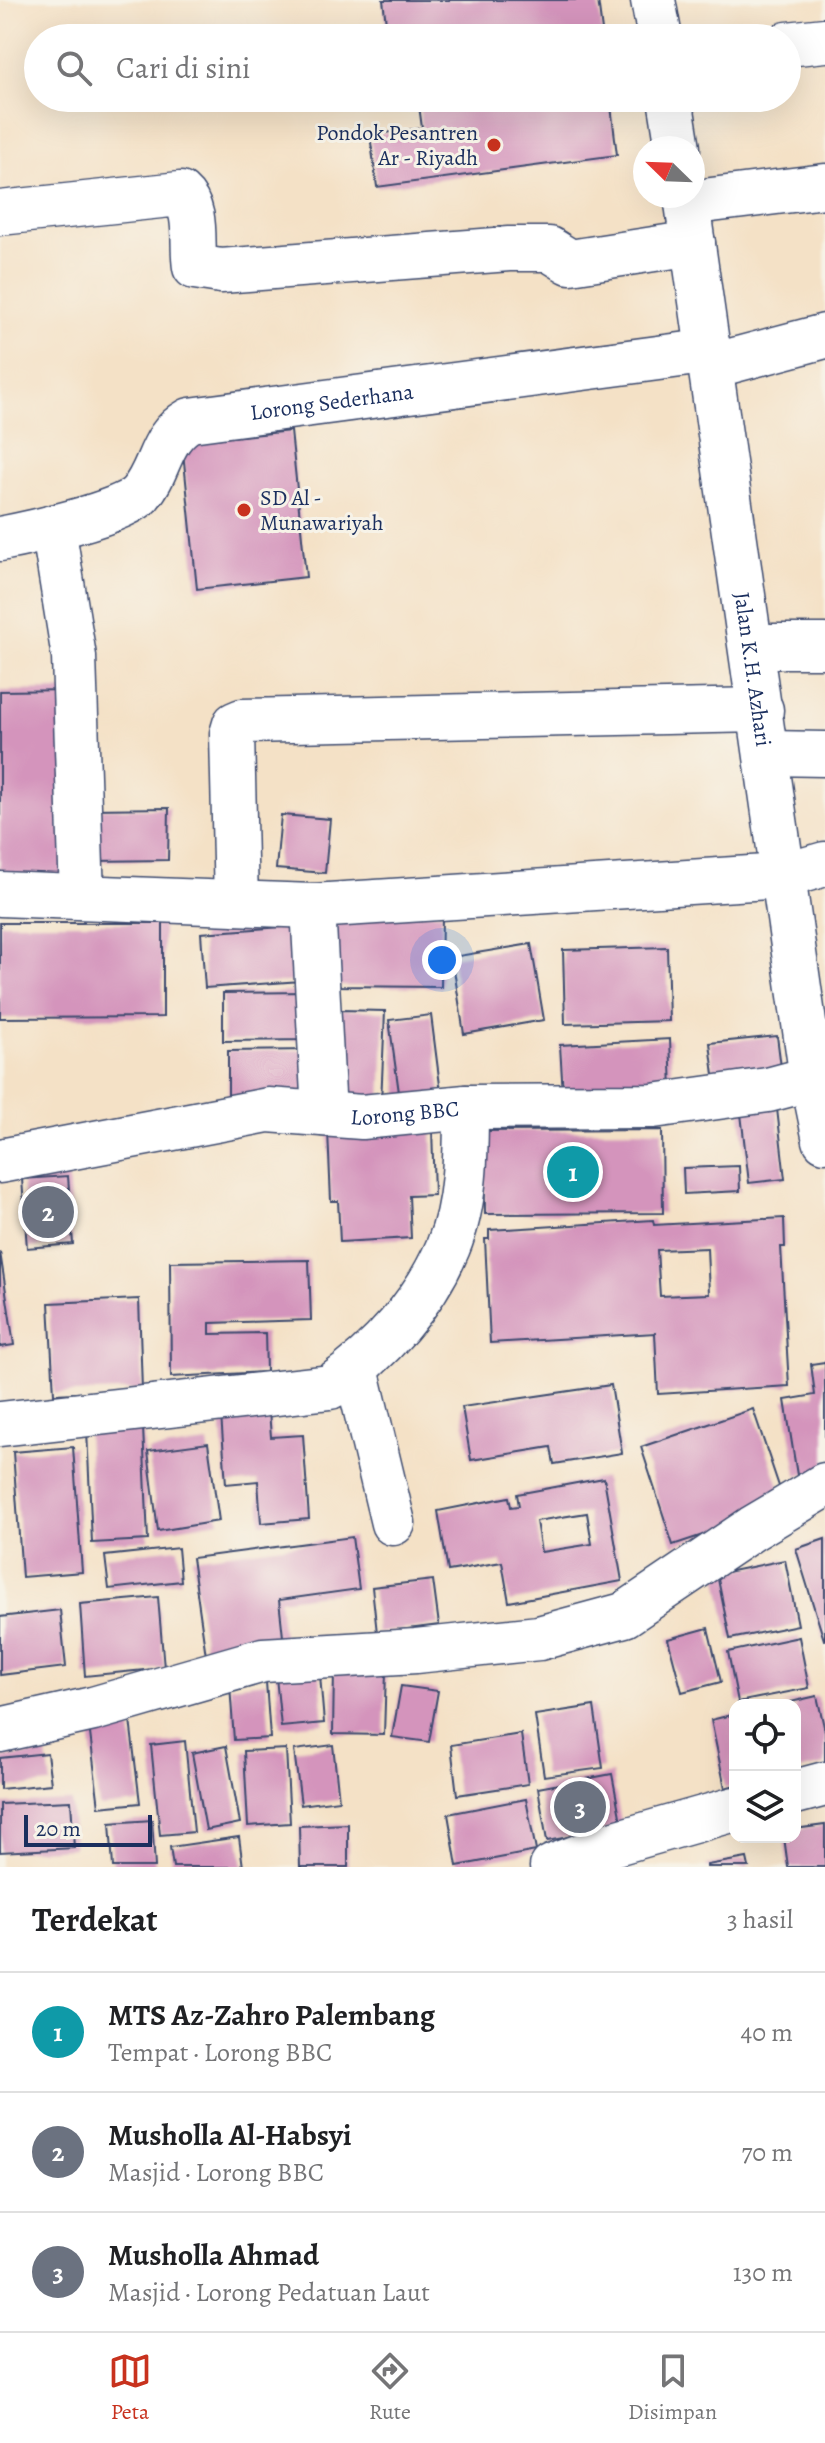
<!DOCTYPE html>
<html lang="id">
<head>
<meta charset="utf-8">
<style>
  body { margin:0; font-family:Alegreya,serif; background:#f6f6f6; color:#202124 }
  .controls { position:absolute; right:24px; bottom:24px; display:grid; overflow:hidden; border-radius:16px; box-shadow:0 8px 32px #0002 }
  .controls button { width:72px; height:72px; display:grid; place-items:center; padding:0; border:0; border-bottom:2px solid #e0e0e0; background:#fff; color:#202124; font:40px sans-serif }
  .compass { position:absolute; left:633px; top:136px; width:72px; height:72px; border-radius:50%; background:#fff; box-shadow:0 8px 32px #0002; rotate:293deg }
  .scale { position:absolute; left:24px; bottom:20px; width:128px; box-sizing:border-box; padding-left:8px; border:4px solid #1b2f5e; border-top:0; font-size:22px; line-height:28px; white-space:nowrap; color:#1b2f5e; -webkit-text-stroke:6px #f7f3e8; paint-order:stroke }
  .you { position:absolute; left:442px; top:960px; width:28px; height:28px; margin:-20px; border:6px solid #fff; border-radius:50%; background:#1a73e8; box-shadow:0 0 0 12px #1a73e833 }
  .badge { display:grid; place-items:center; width:52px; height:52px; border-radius:50%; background:#c8321e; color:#fff; font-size:26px; font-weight:700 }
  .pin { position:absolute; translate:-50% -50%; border:4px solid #fff; box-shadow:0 2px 8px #0006 }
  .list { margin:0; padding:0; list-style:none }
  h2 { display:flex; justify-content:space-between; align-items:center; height:104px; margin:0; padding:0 32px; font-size:34px }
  h2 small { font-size:26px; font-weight:400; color:#757577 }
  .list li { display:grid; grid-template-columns:52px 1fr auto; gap:24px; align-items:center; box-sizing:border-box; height:120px; padding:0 32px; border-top:2px solid #e0e0e0 }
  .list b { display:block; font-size:30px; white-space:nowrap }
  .list p { margin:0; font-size:26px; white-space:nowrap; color:#757577 }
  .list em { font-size:26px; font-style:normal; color:#757577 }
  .icon { flex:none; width:44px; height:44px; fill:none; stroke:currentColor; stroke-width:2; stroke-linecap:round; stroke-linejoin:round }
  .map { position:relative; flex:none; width:825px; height:1867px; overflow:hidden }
  .search { position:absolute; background:#fff; box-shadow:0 8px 32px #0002; left:24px; right:24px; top:24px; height:88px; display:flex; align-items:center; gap:20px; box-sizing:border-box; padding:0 28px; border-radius:44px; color:#757577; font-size:30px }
  .sheet { height:464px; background:#fff }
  nav { display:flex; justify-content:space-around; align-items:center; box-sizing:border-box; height:112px; border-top:2px solid #e0e0e0; background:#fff; font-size:22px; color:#757577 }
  nav a { display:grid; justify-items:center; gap:4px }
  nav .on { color:#c8321e }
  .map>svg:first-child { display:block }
</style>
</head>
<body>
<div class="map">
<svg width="825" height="1867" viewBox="0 0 825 1867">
  <rect width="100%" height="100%" fill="#f7f3e8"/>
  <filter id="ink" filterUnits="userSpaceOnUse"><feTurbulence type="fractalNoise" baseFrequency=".0125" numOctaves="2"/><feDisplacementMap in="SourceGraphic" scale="16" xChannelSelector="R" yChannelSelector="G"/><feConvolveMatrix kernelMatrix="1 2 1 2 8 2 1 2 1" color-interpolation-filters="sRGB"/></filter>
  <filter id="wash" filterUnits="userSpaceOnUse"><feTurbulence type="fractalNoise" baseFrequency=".006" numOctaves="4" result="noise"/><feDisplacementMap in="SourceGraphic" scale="32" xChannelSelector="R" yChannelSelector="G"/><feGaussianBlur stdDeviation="1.8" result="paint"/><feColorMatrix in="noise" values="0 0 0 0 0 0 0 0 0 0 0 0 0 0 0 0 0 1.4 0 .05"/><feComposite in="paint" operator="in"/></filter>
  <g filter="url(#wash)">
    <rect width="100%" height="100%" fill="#f4e1c6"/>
    <g id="blocks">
      <g fill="#d494bc" fill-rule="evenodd">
        <path d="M 383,0 L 598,0 L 603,38 L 388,38 Z"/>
        <path d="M 418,98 L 610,98 L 617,155 L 377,187 L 370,135 L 422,128 Z"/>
        <path d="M 291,431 L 306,577 L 197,589 L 182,442 Z"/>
        <path d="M 71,690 L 74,883 L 0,884 L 0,691 Z"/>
        <path d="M 169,808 L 168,860 L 91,861 L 90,809 Z"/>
        <path d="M 281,815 L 330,819 L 325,873 L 276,869 Z"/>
        <path d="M 333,912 L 442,913 L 441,987 L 332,986 Z"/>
        <path d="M 0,923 L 163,923 L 163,1017 L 0,1018 Z"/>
        <path d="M 297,926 L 301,981 L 205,988 L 201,933 Z"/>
        <path d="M 531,944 L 544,1020 L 464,1034 L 452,957 Z"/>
        <path d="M 667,947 L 669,1021 L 565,1024 L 563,950 Z"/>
        <path d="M 306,992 L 306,1040 L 223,1041 L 223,993 Z"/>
        <path d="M 339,1010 L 385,1011 L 381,1103 L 335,1102 Z"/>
        <path d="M 431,1015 L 442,1101 L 401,1107 L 389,1020 Z"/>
        <path d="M 777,1036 L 782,1075 L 715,1083 L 710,1043 Z"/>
        <path d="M 670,1039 L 672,1089 L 563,1095 L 560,1045 Z"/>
        <path d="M 314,1050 L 315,1100 L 228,1101 L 228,1051 Z"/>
        <path d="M 776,1100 L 785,1179 L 749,1183 L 740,1105 Z"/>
        <path d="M 432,1127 L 434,1195 L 409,1196 L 411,1238 L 340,1242 L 338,1201 L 331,1201 L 328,1131 Z"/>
        <path d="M 662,1130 L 663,1213 L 485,1214 L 484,1131 Z"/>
        <path d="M 739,1166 L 740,1191 L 684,1194 L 683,1168 Z"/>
        <path d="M 68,1176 L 73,1244 L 27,1248 L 22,1179 Z"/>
        <path d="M 784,1218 L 785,1247 L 781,1247 L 789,1386 L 658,1394 L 655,1333 L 490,1343 L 485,1239 L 489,1239 L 489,1230 L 653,1220 L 654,1225 ZM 707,1248 L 709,1294 L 660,1296 L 657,1250 Z"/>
        <path d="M 0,1252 L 14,1345 L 0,1347 Z"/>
        <path d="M 309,1260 L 311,1320 L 210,1323 L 210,1334 L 265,1333 L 266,1372 L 171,1377 L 170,1262 Z"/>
        <path d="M 139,1299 L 142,1390 L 54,1394 L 49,1303 Z"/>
        <path d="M 825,1362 L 825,1471 L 797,1475 L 785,1400 L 815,1395 L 811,1364 Z"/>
        <path d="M 611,1385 L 622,1453 L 554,1464 L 551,1447 L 471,1460 L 462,1407 Z"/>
        <path d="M 753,1409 L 786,1507 L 673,1545 L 641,1447 Z"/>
        <path d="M 269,1411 L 271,1437 L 303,1435 L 309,1519 L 261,1523 L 258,1481 L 226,1484 L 221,1415 Z"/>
        <path d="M 143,1427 L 148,1540 L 92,1543 L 87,1430 Z"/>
        <path d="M 208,1443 L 219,1521 L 158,1531 L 148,1451 Z"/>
        <path d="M 73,1447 L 82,1572 L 22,1577 L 13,1452 Z"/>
        <path d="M 604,1478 L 622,1581 L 509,1602 L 502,1562 L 448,1571 L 438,1511 L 509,1497 L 511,1507 L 519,1506 L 517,1494 ZM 587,1513 L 592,1544 L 541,1552 L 536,1521 Z"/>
        <path d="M 352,1537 L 359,1589 L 279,1600 L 284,1646 L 206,1656 L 192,1558 Z"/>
        <path d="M 825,1539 L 825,1640 L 824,1640 L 796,1549 Z"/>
        <path d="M 178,1548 L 181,1581 L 109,1589 L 105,1556 Z"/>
        <path d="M 785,1560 L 798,1625 L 730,1639 L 717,1574 Z"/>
        <path d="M 433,1580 L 439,1625 L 377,1633 L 372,1587 Z"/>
        <path d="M 158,1597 L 164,1668 L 85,1676 L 80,1604 Z"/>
        <path d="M 60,1610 L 66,1667 L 0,1675 L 0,1617 Z"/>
        <path d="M 708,1628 L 721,1682 L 682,1692 L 668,1639 Z"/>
        <path d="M 799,1637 L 809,1688 L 738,1702 L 728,1652 Z"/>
        <path d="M 319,1663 L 324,1723 L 281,1727 L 275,1667 Z"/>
        <path d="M 334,1670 L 386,1671 L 384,1735 L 333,1734 Z"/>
        <path d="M 266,1682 L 270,1738 L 234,1740 L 230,1686 Z"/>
        <path d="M 401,1686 L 438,1691 L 429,1742 L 392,1737 Z"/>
        <path d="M 817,1696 L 825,1731 L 825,1765 L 795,1772 L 795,1705 L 782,1704 Z"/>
        <path d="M 594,1706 L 603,1768 L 544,1776 L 535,1715 Z"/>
        <path d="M 735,1714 L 735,1785 L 725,1788 L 711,1720 Z"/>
        <path d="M 130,1720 L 140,1803 L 99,1807 L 89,1725 Z"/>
        <path d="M 521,1734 L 528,1784 L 457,1795 L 451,1745 Z"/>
        <path d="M 185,1741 L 194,1832 L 160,1835 L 151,1745 Z"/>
        <path d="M 333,1745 L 339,1800 L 301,1805 L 294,1750 Z"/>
        <path d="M 226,1746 L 240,1823 L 206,1830 L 192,1753 Z"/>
        <path d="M 286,1749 L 290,1823 L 248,1826 L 244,1751 Z"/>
        <path d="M 47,1753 L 51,1784 L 0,1789 L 0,1758 Z"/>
        <path d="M 612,1774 L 622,1827 L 547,1841 L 538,1788 Z"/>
        <path d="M 526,1799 L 536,1851 L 457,1866 L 448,1814 Z"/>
        <path d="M 71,1801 L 74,1848 L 0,1852 L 0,1804 Z"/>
        <path d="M 152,1820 L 155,1867 L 113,1867 L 110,1823 Z"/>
        <path d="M 348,1824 L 348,1867 L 300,1867 L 299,1826 Z"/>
        <path d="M 825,1825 L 825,1867 L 788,1867 L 784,1837 L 795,1837 L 795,1829 Z"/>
        <path d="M 239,1837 L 243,1867 L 173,1867 L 170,1847 Z"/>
        <path d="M 747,1858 L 749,1867 L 707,1867 L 707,1865 Z"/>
      </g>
    </g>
  </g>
  <g filter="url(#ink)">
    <use href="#blocks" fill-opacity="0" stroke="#3c4a6e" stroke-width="2"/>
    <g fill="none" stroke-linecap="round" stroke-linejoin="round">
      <defs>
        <g id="minor">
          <path d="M 653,0 L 660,38"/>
          <path d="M 787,44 L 825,40"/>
          <path d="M 670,98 L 678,148"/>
          <path id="s1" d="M 686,196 L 811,1072 L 825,1140"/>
          <path d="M 687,203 L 825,186"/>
          <path d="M 0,213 L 180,194 C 199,210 191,244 195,267 L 221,271 L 509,249 L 549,249 L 570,262 L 693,243"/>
          <path d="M 712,366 L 825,336"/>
          <path d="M 53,527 L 74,657 L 82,897"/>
          <path id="s2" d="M 0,539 C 27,534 124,513 140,494 C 161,470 159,437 190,420 L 711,351"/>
          <path d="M 752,646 L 825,646"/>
          <path d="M 767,753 L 825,754"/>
          <path d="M 0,894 L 313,906 L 783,876 L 825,864"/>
          <path d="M 236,903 L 232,734 L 235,724 L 242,721 L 761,710"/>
          <path d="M 313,906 L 324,1114"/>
          <path id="s3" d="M 0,1161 L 268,1110 L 362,1117 L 466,1107 L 653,1106 L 768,1090 L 813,1078"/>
          <path d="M 356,1369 L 393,1523"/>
          <path d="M 0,1424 L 330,1387 C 379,1354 425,1302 448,1247 C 466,1204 466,1152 466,1107"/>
          <path d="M 0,1730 L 93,1709 L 263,1660 L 416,1651 L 539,1638 L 624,1615 L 753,1528 L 825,1485"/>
          <path d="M 795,1792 L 825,1784"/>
          <path d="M 552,1867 L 612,1844 L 735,1809"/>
        </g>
      </defs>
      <use href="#minor" stroke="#3c4a6e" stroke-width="47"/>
      <use href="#minor" stroke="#fff" stroke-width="44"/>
    </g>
  </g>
  <g fill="#c8321e" stroke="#f7f3e8" stroke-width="3">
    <circle cx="494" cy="145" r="8"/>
    <circle cx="244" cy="510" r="8"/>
  </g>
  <g text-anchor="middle" stroke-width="6" stroke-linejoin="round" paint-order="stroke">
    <g font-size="22" fill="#1b2f5e" stroke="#f7f3e8" text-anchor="end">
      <text x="478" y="140">Pondok Pesantren<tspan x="478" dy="25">Ar - Riyadh</tspan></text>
      <text x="260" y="505" text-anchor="start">SD Al -<tspan x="260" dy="25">Munawariyah</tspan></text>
    </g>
    <g font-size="22" fill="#1b2f5e" stroke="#f7f3e8">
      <text dy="8" stroke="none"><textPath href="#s2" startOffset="382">Lorong Sederhana</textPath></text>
      <text dy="8" stroke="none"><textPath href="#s1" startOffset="478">Jalan K.H. Azhari</textPath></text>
      <text dy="8" stroke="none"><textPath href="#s3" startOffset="410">Lorong BBC</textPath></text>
    </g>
  </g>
</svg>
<div class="controls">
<button><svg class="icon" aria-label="locate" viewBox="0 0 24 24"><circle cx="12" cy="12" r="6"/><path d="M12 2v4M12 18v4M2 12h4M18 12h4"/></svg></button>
<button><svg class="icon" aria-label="layers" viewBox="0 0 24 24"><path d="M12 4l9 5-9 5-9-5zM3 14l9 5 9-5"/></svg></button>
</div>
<svg class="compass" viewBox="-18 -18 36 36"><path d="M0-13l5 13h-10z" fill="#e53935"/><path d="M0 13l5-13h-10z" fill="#757577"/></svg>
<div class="scale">20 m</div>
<div class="you"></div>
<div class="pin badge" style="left:573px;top:1172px;background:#0f9aa8">1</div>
<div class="pin badge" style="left:48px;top:1212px;background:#6b7280">2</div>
<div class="pin badge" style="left:580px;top:1807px;background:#6b7280">3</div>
<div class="search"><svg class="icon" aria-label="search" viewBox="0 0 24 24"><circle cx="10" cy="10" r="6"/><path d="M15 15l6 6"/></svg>Cari di sini</div>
</div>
<section class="sheet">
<h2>Terdekat<small>3 hasil</small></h2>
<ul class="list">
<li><span class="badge" style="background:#0f9aa8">1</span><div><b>MTS Az-Zahro Palembang</b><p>Tempat · Lorong BBC</p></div><em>40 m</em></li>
<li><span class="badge" style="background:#6b7280">2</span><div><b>Musholla Al-Habsyi</b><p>Masjid · Lorong BBC</p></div><em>70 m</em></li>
<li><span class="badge" style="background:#6b7280">3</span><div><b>Musholla Ahmad</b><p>Masjid · Lorong Pedatuan Laut</p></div><em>130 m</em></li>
</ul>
</section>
<nav>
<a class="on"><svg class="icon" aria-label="map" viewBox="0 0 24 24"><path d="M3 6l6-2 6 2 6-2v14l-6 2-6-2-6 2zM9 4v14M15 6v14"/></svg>Peta</a>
<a><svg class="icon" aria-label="directions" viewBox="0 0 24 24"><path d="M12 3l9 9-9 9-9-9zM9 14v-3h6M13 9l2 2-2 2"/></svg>Rute</a>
<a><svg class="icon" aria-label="saved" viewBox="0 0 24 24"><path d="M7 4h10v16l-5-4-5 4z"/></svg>Disimpan</a>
</nav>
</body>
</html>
